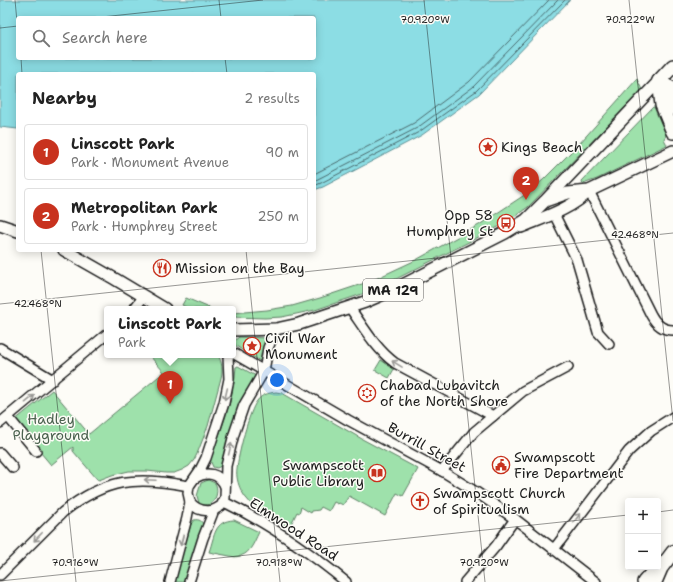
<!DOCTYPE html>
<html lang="en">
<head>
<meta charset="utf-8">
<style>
  body { margin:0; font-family:"Shantell Sans",sans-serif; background:#f2f2f2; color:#222 }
  .controls { position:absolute; right:12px; bottom:12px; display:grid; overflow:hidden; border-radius:4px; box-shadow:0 2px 10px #0003 }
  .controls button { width:36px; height:36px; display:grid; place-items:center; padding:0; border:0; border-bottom:1px solid #e0e0e0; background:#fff; color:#222; font:20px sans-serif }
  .you { position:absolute; left:277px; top:380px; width:14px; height:14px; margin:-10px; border:3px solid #fff; border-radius:50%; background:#1a73e8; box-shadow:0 0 0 6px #1a73e833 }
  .badge { display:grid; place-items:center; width:26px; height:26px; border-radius:50%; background:#c8321e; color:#fff; font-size:13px; font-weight:700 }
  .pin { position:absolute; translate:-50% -33px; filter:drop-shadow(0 1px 2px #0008) }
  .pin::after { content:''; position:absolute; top:21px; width:14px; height:12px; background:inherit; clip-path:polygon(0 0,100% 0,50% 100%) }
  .popup { position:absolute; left:104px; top:306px; width:132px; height:52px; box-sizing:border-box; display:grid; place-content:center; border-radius:4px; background:#fff; filter:drop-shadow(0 1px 3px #0005); font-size:13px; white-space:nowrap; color:#767676 }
  .popup b { font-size:15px; color:#222 }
  .popup::after { content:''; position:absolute; left:50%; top:100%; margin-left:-8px; border:8px solid transparent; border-top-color:#fff }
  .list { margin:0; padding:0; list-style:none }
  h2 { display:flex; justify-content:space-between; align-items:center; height:52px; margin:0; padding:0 16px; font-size:17px }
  h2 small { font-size:13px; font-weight:400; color:#767676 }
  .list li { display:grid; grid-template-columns:26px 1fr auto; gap:12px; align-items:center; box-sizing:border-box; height:56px; margin:0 8px 8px; padding:0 8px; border:1px solid #e0e0e0; border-radius:4px }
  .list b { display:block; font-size:15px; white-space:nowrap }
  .list p { margin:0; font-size:13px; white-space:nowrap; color:#767676 }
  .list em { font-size:13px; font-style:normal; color:#767676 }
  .icon { flex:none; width:22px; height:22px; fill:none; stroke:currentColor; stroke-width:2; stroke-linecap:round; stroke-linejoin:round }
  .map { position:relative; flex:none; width:673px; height:582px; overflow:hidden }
  .search { position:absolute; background:#fff; box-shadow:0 2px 10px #0003; left:16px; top:16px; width:300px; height:44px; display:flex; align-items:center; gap:10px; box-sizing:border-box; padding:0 14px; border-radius:4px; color:#767676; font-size:15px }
  .panel { position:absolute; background:#fff; box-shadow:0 2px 10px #0003; left:16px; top:72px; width:300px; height:180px; border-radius:4px }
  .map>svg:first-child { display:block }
</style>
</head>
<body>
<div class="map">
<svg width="673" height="582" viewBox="0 0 673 582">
  <rect width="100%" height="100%" fill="#fdfcf7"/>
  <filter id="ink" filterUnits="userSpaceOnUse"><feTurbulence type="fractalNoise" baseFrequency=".025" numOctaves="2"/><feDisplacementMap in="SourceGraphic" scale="8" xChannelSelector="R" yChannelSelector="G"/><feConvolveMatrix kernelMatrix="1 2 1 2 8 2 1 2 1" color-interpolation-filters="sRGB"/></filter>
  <g filter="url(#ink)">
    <g fill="#9ee1ab" stroke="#5d7e64">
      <path d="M 637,79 L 642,90 L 528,207 L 504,224 L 398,278 L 362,294 L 315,310 L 282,317 L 265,318 L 233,317 L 233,313 L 267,310 L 292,306 L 320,298 L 371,281 L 416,260 L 479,225 L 526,194 L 543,180 L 579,144 Z"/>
      <path d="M 653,107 L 654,107 L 666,135 L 664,139 L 667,145 L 597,179 L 583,184 L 582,181 Z"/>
      <path d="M 186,298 L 212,309 L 190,309 L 182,305 Z"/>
      <path d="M 239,337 L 267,338 L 260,361 L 236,346 L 234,341 Z"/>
      <path d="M 149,355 L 218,355 C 222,362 223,370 221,378 L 208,426 L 197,454 L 194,460 L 189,466 L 182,470 L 174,473 L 166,473 L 147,471 L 129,471 L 112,475 L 99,480 L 97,479 L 73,451 L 73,447 L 51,465 L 14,421 L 52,390 L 89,434 L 164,372 Z"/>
      <path d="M 381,360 L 394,369 L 389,378 L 375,370 Z"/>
      <path d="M 238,366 L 256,376 L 223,465 L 217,468 L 213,467 L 210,460 C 221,430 234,399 236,367 Z"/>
      <path d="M 276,392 L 282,393 L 362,439 L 418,469 L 403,496 L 397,493 L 385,516 L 349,496 L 343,505 L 339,503 L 338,504 L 334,502 L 329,511 L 321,507 L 319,510 L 312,511 L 311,513 L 301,507 L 299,513 L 297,512 L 289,528 C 272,517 250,509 241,490 C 238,484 236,476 237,469 C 238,455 249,411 257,401 C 261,395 268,393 276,392 Z"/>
      <path d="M 208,480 L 215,483 C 221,493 212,512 199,503 L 197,496 L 201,483 Z"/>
      <path d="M 194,520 C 199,519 203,521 203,526 L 186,582 L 174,582 L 191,524 Z"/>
      <path d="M 234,520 L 259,532 C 253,544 250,556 235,557 L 209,552 C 215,535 214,521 234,520 Z"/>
    </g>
    <path fill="#8cdde4" stroke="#5f9094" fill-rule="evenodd" d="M 0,0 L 570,0 L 479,94 L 422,135 L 323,187 L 314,190 L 314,74 L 18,74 L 18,129 L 0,127 ZM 18,18 L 314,18 L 314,58 L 18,58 Z"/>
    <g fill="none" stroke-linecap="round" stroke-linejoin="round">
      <g stroke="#49696c" stroke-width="1">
        <path d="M 314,174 L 414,123 L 469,82 L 549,0"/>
        <path d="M 314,181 L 417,128 L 473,87 L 558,0"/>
        <path d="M 314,186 L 321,183 L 419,132 L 476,91 L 565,0"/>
      </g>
      <defs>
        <g id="minor">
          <path d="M 589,191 L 651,315 C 656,324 662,330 673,330"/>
          <path d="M 554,214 L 577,260 L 598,332 L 609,344"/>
          <path d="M 350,308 C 364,328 376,349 395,363 L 493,416"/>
          <path d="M 134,309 L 144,296"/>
          <path d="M 0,348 L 53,380"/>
          <path d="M 233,353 L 348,420 L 442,471 L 476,492 L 515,519 L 596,582"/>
          <path d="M 8,417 L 36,451"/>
          <path d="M 0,423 L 107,334"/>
          <path d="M 0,453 L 13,468"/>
          <path d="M 442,471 L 474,432 L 523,391 L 568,367"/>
          <path d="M 195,478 C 207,471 219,473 225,486"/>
          <path d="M 190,502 C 196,510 204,512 214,510"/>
          <path d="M 224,502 C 268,523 308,551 346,582"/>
          <path d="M 554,549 L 629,451 L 651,431 L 673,417"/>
          <path d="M 0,575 L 63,512 C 106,478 137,476 189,486"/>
          <path d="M 170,582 L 187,518 L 190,502 L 188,493 L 189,486 L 200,470 L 206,458 L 224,403 L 229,379 L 228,355"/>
          <path d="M 189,582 L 203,538 L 214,510 L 221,506 L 225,498 L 226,466 L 234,434 L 244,405 L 264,371 L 268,348 L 276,329"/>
          <path d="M 465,582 L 496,546 L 515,519"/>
        </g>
        <g id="major">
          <path d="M 548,200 L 568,193 L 589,191 L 673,151"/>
          <path d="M 0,225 L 18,231"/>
          <path d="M 521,227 C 545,217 571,209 589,191"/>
          <path d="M 64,250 L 115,279 L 165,309"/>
          <path d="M 233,330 L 276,329 L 299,324 L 365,302 L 395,289 L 505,233 L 526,220 L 545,201 L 659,81 L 673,88"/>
        </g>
        <g id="highway">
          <path d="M 659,81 L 662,105 L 673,132"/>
          <path d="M 659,81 L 673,66"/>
          <path d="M 660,83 L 670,98 L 673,108"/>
          <path d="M 644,582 L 651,574 L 660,569"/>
          <path d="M 655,582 L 661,568 L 673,552"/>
        </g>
      </defs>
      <use href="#minor" stroke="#1c1c1c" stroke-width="12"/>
      <use href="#major" stroke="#1c1c1c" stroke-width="14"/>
      <use href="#highway" stroke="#1c1c1c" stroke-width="16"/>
      <use href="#minor" stroke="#fdfcf7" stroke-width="9"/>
      <use href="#major" stroke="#fdfcf7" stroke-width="11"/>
      <use href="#highway" stroke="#fdfcf7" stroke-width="13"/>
    </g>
    <defs><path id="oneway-shaft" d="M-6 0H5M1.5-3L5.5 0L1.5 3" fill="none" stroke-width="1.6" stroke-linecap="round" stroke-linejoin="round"/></defs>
    <g stroke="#989794">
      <use href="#oneway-shaft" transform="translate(397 364) rotate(-149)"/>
      <use href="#oneway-shaft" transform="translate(226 394) rotate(103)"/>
      <use href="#oneway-shaft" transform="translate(30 399) rotate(-39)"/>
      <use href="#oneway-shaft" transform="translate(230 449) rotate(-76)"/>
      <use href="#oneway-shaft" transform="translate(150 480) rotate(-177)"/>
      <use href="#oneway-shaft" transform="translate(577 518) rotate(-52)"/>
      <use href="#oneway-shaft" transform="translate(38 537) rotate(134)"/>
      <use href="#oneway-shaft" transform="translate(182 540) rotate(105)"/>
    </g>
  </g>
  <path fill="none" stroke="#1c1c1c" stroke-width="1" stroke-opacity="0.45" d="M 15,0 L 18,33M 219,0 L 221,18M 424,0 L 485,582M 629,0 L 673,421M 92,18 L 263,0M 0,28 L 18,26M 21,58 L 22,74M 225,58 L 227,74M 41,250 L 76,582M 246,250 L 280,582M 0,304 L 673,233M 658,512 L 673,510M 0,581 L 628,515"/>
  <defs>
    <symbol id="sight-ring" viewBox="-11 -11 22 22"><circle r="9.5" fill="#fdfcf7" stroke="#c8321e" stroke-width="1.5"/><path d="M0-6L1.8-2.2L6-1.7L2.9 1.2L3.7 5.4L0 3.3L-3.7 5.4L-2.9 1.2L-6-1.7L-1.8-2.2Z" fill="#c8321e"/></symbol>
    <symbol id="bus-ring" viewBox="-11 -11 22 22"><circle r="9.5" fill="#fdfcf7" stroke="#c8321e" stroke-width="1.5"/><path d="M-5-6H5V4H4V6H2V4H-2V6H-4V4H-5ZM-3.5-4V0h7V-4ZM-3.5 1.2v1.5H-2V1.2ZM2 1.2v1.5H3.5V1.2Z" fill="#c8321e"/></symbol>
    <symbol id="restaurant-ring" viewBox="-11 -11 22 22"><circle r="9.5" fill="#fdfcf7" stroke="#c8321e" stroke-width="1.5"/><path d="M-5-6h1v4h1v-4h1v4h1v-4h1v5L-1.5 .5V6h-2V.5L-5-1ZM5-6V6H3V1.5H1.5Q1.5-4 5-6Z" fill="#c8321e"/></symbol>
    <symbol id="synagogue-ring" viewBox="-11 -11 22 22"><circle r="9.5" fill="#fdfcf7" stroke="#c8321e" stroke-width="1.5"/><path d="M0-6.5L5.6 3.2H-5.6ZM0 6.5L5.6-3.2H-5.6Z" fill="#c8321e"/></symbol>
    <symbol id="civic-ring" viewBox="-11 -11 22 22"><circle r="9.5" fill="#fdfcf7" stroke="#c8321e" stroke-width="1.5"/><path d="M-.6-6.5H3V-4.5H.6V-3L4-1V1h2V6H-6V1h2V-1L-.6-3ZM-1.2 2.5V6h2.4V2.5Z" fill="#c8321e"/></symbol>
    <symbol id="library-ring" viewBox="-11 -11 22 22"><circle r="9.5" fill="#fdfcf7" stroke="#c8321e" stroke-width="1.5"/><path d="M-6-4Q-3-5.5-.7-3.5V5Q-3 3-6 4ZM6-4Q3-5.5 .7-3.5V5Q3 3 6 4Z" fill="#c8321e"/></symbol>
    <symbol id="church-ring" viewBox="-11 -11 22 22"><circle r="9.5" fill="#fdfcf7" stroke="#c8321e" stroke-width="1.5"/><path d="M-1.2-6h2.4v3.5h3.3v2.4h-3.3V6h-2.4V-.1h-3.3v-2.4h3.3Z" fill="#c8321e"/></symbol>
  </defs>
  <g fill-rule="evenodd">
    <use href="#sight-ring" x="478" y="137" width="20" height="20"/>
    <use href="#bus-ring" x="496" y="213" width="20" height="20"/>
    <use href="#restaurant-ring" x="152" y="258" width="20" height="20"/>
    <use href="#sight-ring" x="242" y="336" width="20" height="20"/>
    <use href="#synagogue-ring" x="357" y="383" width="20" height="20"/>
    <use href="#civic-ring" x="491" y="455" width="20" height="20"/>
    <use href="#library-ring" x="367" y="463" width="20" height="20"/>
    <use href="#church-ring" x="410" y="491" width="20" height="20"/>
  </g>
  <g text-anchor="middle" stroke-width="3" stroke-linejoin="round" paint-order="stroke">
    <rect fill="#fdfcf7" stroke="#605f5e" stroke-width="1" x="363" y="279" width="60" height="22" rx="3"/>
    <g font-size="13" font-weight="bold" fill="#1c1c1c">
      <text x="393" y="295">MA 129</text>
    </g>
    <g font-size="14" fill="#1c1c1c" stroke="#fdfcf7" text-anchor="start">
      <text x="501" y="152">Kings Beach</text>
      <text x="493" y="220" text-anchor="end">Opp 58<tspan x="493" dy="16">Humphrey St</tspan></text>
      <text x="175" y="273">Mission on the Bay</text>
      <text x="265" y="343">Civil War<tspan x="265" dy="16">Monument</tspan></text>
      <text x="380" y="390">Chabad Lubavitch<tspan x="380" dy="16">of the North Shore</tspan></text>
      <text x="514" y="462">Swampscott<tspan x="514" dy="16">Fire Department</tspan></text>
      <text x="364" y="470" text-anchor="end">Swampscott<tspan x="364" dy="16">Public Library</tspan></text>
      <text x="433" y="498">Swampscott Church<tspan x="433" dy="16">of Spiritualism</tspan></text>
    </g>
    <g font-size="14" fill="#4a614e" stroke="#fdfcf7">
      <text x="51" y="424">Hadley<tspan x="51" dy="16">Playground</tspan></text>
    </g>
    <g font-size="14" fill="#1c1c1c" stroke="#fdfcf7">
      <text transform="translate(427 447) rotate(29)" y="5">Burrill Street</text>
      <text transform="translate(294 529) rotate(33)" y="5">Elmwood Road</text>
    </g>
  </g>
  <g font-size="10" text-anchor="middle" fill="#1c1c1c" stroke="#fdfcf7" stroke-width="3" stroke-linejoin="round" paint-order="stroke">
    <text x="425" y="23">70.920°W</text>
    <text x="630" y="23">70.922°W</text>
    <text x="635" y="238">42.468°N</text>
    <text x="38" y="307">42.468°N</text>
    <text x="75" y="566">70.916°W</text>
    <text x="279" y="566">70.918°W</text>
    <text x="484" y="566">70.920°W</text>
  </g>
</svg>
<div class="controls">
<button>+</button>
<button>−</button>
</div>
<div class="you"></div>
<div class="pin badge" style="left:170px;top:404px">1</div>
<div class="popup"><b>Linscott Park</b>Park</div>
<div class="pin badge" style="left:526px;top:200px">2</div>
<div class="search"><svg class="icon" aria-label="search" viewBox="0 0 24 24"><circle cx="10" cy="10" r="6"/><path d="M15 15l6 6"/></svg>Search here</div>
<section class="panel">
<h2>Nearby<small>2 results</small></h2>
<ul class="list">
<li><span class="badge">1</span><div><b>Linscott Park</b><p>Park · Monument Avenue</p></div><em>90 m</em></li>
<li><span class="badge">2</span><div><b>Metropolitan Park</b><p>Park · Humphrey Street</p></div><em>250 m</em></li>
</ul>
</section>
</div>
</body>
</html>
